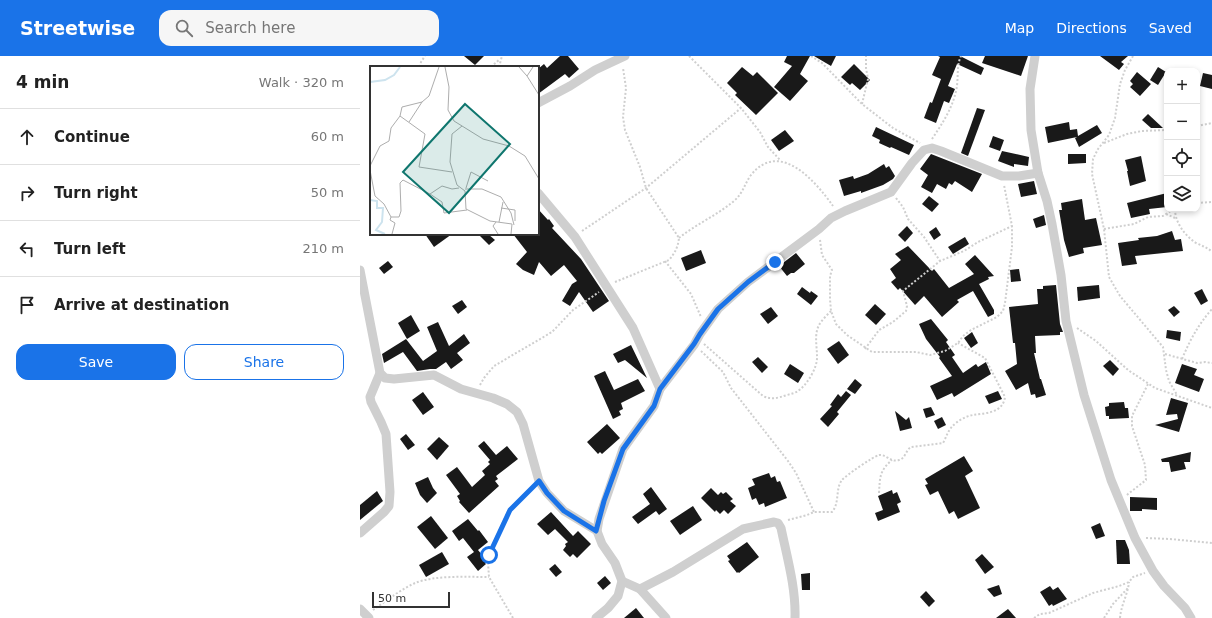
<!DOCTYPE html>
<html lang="en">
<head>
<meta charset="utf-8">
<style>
  body { margin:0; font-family:"DejaVu Sans",sans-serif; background:#f6f6f6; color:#222 }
  .controls { position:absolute; right:12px; top:12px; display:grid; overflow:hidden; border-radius:8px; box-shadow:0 2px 6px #0003 }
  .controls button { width:36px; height:36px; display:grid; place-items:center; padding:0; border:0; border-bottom:1px solid #e0e0e0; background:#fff; color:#222; font:20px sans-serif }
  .scale { position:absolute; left:12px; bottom:10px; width:78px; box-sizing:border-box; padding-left:4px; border:2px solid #323232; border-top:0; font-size:11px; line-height:14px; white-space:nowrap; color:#323232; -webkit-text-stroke:3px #fff; paint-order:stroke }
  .stop { position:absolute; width:12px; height:12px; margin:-9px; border:3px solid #1a73e8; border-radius:50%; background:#fff }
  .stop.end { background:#1a73e8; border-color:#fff; box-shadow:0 1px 4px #0008 }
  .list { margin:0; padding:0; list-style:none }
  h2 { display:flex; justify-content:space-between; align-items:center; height:52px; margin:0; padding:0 16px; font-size:17px }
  h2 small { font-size:13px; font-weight:400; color:#767676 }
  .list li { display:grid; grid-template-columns:26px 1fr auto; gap:12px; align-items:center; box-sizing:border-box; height:56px; padding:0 16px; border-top:1px solid #e0e0e0 }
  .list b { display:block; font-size:15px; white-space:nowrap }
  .list em { font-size:13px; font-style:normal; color:#767676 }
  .actions { display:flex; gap:8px; padding:12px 16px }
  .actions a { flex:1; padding:9px 0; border:1px solid #1a73e8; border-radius:12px; text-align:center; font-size:14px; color:#1a73e8 }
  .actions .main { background:#1a73e8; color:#fff }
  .icon { flex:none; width:22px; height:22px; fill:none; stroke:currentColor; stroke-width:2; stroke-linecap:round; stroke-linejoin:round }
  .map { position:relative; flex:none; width:852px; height:562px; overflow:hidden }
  header { display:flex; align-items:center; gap:24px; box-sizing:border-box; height:56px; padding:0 20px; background:#1a73e8; color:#fff }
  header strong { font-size:19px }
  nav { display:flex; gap:22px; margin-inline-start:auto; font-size:14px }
  .search { width:280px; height:36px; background:#f6f6f6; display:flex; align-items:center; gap:10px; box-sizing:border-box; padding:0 14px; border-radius:12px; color:#767676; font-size:15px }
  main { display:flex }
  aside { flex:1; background:#fff }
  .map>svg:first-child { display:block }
</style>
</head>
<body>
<header>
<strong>Streetwise</strong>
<div class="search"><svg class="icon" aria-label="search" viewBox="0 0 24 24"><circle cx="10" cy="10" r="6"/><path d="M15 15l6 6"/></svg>Search here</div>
<nav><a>Map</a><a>Directions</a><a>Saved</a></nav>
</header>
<main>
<aside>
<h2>4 min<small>Walk · 320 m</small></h2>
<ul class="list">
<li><svg class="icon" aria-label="ahead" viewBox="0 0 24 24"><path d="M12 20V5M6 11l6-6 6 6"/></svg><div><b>Continue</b></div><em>60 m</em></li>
<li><svg class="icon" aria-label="right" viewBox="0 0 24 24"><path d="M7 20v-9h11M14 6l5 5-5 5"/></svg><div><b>Turn right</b></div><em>50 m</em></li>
<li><svg class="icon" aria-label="left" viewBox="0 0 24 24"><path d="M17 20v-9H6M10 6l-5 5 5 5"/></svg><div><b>Turn left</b></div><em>210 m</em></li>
<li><svg class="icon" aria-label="arrive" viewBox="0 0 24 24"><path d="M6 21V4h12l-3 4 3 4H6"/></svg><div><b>Arrive at destination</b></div></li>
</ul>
<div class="actions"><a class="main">Save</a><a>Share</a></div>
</aside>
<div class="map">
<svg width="852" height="562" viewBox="0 0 852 562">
  <rect width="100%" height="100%" fill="#fff"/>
  <g fill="#191919">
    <path d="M 104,0 L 124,0 L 115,9 Z"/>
    <path d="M 200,0 L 208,0 L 219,13 L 209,22 L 205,18 L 178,38 L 178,13 L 184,8 L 187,12 Z"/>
    <path d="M 427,0 L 450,0 L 440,18 L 448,25 L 430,45 L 414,31 L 432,10 L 424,6 Z"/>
    <path d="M 454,0 L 476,0 L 471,10 Z"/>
    <path d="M 578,0 L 600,0 L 624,12 L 621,19 L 597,8 L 588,30 L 595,33 L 589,47 L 584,45 L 576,67 L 564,62 L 570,46 L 572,47 L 581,23 L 572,19 L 580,1 Z"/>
    <path d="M 625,0 L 668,0 L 661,20 L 622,7 Z"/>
    <path d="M 740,0 L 768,0 L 761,6 L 764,8 L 759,14 Z"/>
    <path d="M 494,8 L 510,24 L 500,34 L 492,27 L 490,29 L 481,21 Z"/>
    <path d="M 382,11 L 393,20 L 397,16 L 418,37 L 396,59 L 375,39 L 377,37 L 367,27 Z"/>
    <path d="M 798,11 L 806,16 L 798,29 L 790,24 Z"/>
    <path d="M 777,16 L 791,28 L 780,40 L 770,31 L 773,28 L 770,25 Z"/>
    <path d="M 843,17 L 852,19 L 852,33 L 840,30 Z"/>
    <path d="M 617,52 L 625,54 L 608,100 L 601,97 Z"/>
    <path d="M 788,58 L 803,72 L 791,72 L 782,64 Z"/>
    <path d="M 709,66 L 710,74 L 717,73 L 718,80 L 737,69 L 742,77 L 719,91 L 715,82 L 717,81 L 688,87 L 685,71 Z"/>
    <path d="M 516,71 L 554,89 L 549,99 L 531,91 L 530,92 L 519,87 L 520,84 L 512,80 Z"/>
    <path d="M 425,74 L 434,85 L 419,95 L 411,84 Z"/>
    <path d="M 633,80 L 644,84 L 640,95 L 629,91 Z"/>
    <path d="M 642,95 L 669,101 L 668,110 L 654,108 L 654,111 L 638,105 Z"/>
    <path d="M 571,98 L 622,118 L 612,136 L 595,125 L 592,129 L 589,127 L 586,133 L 577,128 L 572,137 L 561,131 L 568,119 L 560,113 Z"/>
    <path d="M 708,98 L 726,98 L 726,107 L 708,108 Z"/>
    <path d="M 781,100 L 786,125 L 770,130 L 767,115 L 768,115 L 765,104 Z"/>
    <path d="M 524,108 L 526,112 L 529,110 L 535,120 L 533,123 L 523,129 L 501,137 L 501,135 L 484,140 L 479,124 L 493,120 L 494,123 L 508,118 Z"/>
    <path d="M 674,125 L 677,138 L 661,141 L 658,128 Z"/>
    <path d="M 807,137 L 807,151 L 789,153 L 790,158 L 771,162 L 767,147 Z"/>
    <path d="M 569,140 L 579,148 L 572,156 L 562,148 Z"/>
    <path d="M 722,143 L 725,164 L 736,162 L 742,189 L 723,192 L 724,197 L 709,201 L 704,184 L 699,154 L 702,154 L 701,147 Z"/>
    <path d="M 178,153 L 188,164 L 189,163 L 194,170 L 192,172 L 221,203 L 249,245 L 233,256 L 219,236 L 210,250 L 202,245 L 212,228 L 217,225 L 204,209 L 191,220 L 179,206 L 174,219 L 163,214 L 156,208 L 167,196 L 153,178 L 178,178 Z"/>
    <path d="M 684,159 L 686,169 L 676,172 L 673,163 Z"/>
    <path d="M 547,170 L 553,177 L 545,186 L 538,179 Z"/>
    <path d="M 576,171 L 581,179 L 574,184 L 569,176 Z"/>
    <path d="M 812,175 L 815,184 L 821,183 L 823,195 L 775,200 L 777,208 L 762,210 L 758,187 L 779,184 L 778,182 L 797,180 Z"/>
    <path d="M 65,178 L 92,178 L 74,191 Z"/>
    <path d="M 118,178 L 128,178 L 135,184 L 129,189 Z"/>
    <path d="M 605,181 L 609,188 L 593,198 L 588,191 Z"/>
    <path d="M 548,190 L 572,215 L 574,213 L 589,232 L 614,218 L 605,208 L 615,199 L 634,220 L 628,221 L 629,223 L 619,228 L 634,254 L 634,258 L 628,261 L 613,235 L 597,244 L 599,246 L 582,261 L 564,240 L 555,249 L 540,232 L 538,234 L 531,226 L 536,222 L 530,213 L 541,204 L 535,198 Z"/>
    <path d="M 341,194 L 346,207 L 326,215 L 321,202 Z"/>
    <path d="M 436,197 L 445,208 L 434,217 L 431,217 L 427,220 L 419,210 Z"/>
    <path d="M 28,205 L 33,211 L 24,218 L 19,212 Z"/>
    <path d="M 659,213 L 661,225 L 651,226 L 650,214 Z"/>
    <path d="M 696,229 L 700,268 L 703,276 L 700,276 L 700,279 L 675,280 L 676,297 L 674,297 L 680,323 L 681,323 L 686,339 L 676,342 L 675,338 L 671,339 L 668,327 L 656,334 L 645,315 L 657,308 L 655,287 L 653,287 L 649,251 L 678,248 L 677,233 L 683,233 L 683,230 Z"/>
    <path d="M 739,229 L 740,242 L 718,245 L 717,231 Z"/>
    <path d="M 442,231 L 450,237 L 451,235 L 458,240 L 451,249 L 437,238 Z"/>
    <path d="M 842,233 L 848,245 L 841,249 L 834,237 Z"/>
    <path d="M 102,244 L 107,251 L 98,258 L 92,250 Z"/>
    <path d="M 515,248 L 526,258 L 516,269 L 505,259 Z"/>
    <path d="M 814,250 L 820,256 L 814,261 L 808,254 Z"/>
    <path d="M 411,251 L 418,260 L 408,268 L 400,258 Z"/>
    <path d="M 51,259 L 60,275 L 47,283 L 38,267 Z"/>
    <path d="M 571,263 L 588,284 L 586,286 L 595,299 L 592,301 L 603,317 L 616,308 L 618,311 L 626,306 L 631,318 L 594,341 L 592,337 L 577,344 L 570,330 L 592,320 L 579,302 L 580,301 L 566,283 L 559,268 Z"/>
    <path d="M 78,266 L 89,290 L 104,278 L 110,287 L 97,297 L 103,304 L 91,313 L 86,306 L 76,313 L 70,313 L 57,315 L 43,296 L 24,307 L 22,298 L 46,283 L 63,305 L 77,295 L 67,271 Z"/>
    <path d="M 807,274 L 821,276 L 820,285 L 806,282 Z"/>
    <path d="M 612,276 L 618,287 L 611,292 L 604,282 Z"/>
    <path d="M 479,285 L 489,299 L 478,308 L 467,293 Z"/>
    <path d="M 271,289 L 287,322 L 265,304 L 258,307 L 253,298 Z"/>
    <path d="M 398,301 L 408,311 L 402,317 L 392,306 Z"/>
    <path d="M 750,304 L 759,313 L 753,320 L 743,310 Z"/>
    <path d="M 430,308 L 444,317 L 438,327 L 424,318 Z"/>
    <path d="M 822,308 L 837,313 L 834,319 L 844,323 L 839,336 L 815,327 Z"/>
    <path d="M 245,315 L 254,334 L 278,323 L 285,335 L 261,347 L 263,353 L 259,355 L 261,359 L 253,363 L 234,320 Z"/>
    <path d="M 495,323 L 502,329 L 495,338 L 487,333 Z"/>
    <path d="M 486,335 L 491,339 L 477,356 L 479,358 L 468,371 L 460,363 L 472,350 L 470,349 L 478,338 L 481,341 Z"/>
    <path d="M 638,335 L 642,343 L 629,348 L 625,340 Z"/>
    <path d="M 63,336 L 74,351 L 63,359 L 52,344 Z"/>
    <path d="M 811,342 L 828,347 L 819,376 L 795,369 L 818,363 L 817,358 L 806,359 Z"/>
    <path d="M 764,346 L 765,352 L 768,352 L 769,362 L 749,363 L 749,360 L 746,360 L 745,351 L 749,350 L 749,347 Z"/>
    <path d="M 571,351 L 575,359 L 566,362 L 563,353 Z"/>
    <path d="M 535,355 L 546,364 L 549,361 L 552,372 L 540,375 Z"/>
    <path d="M 582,361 L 586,369 L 578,373 L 574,365 Z"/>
    <path d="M 247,368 L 260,382 L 242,398 L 240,396 L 238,398 L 227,386 Z"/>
    <path d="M 46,378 L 55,389 L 48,394 L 40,383 Z"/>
    <path d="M 79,381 L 89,390 L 77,404 L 67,393 Z"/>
    <path d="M 124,385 L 136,399 L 147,390 L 158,403 L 136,420 L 138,423 L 135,425 L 139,430 L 109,457 L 99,446 L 100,445 L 97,440 L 100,438 L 86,419 L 97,411 L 112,431 L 125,419 L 122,415 L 130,408 L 128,406 L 130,404 L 118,390 Z"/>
    <path d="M 831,396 L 830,406 L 824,406 L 826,413 L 811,416 L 809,406 L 802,406 L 801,403 Z"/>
    <path d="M 604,400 L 613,415 L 605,420 L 620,452 L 598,463 L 594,455 L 589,458 L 578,435 L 570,439 L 565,429 L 568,428 L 565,423 Z"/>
    <path d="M 409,417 L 411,422 L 415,420 L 417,426 L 420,425 L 427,442 L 405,451 L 404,447 L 399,449 L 396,442 L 392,444 L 388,432 L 395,429 L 392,423 Z"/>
    <path d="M 68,421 L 73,432 L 77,437 L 67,447 L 60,439 L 55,427 Z"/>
    <path d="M 291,431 L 307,453 L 299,459 L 296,455 L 278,468 L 272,461 L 290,448 L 283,438 Z"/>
    <path d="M 351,432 L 358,439 L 361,436 L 363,438 L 366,436 L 373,443 L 370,445 L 376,450 L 368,458 L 364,454 L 360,458 L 356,454 L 355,456 L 341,442 Z"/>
    <path d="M 532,434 L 533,438 L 537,436 L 541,446 L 537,448 L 540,456 L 518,465 L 515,457 L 523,454 L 518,440 Z"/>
    <path d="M 17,435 L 23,445 L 0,464 L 0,449 Z"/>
    <path d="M 770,441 L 797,442 L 797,454 L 782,453 L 782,455 L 770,455 Z"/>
    <path d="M 333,450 L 342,464 L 320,479 L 310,465 Z"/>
    <path d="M 191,456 L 213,480 L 218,475 L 231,488 L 217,502 L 213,498 L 210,501 L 203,494 L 206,490 L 205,488 L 208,486 L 195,473 L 188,479 L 177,468 Z"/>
    <path d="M 71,460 L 88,482 L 75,493 L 57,471 Z"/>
    <path d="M 108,463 L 118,475 L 119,474 L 128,486 L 118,494 L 127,505 L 125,507 L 126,508 L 118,515 L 107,501 L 114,496 L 103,482 L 99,485 L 92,475 Z"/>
    <path d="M 740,467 L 745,480 L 736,483 L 731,471 Z"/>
    <path d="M 756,484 L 765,484 L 769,494 L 770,508 L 757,508 Z"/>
    <path d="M 387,486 L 399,501 L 379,517 L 378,516 L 377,517 L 368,505 L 370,504 L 367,500 Z"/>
    <path d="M 82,496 L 89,508 L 66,521 L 59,509 Z"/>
    <path d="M 622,498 L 634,511 L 625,518 L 615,504 Z"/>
    <path d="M 195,508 L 202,516 L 196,521 L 189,513 Z"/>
    <path d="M 450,517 L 450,534 L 442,534 L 441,518 Z"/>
    <path d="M 245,520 L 251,527 L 243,534 L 237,527 Z"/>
    <path d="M 639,529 L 642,538 L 634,541 L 627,533 Z"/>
    <path d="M 690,530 L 693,534 L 698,531 L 707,543 L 693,550 L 692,548 L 689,550 L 680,536 Z"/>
    <path d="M 566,535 L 575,545 L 569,551 L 560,541 Z"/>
    <path d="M 276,552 L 284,562 L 264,562 Z"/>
    <path d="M 648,553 L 656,562 L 636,562 Z"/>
  </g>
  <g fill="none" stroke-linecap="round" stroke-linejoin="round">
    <g stroke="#cfcfcf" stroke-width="2" stroke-dasharray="2 2" stroke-linecap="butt">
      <path d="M 329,0 L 381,52 L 400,76 L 408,91 L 420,104"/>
      <path d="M 451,0 L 462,7 L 502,48 L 533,72 L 560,87"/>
      <path d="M 773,0 L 765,14 L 760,28 L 755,62 L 749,79 L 738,93 L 733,103 L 732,118 L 744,173 L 749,221 L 760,240 L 803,291 L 806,314 L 809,325 L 817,339"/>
      <path d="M 60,11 L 61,6 L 65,0"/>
      <path d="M 131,11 L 140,3"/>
      <path d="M 139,11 L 142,0"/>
      <path d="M 502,48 L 508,23 L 506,12 L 506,0"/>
      <path d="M 837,70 L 852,67"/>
      <path d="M 572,83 C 582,68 592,53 596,35 C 599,23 596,10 601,0"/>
      <path d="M 744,87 L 767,78 L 782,75 L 807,74"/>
      <path d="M 536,142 L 543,151 L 548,163 L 564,181 L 580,205"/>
      <path d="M 837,147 L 852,146"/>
      <path d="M 815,153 C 815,166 824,179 836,187 C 842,190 847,191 852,196"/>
      <path d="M 806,158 L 815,162"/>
      <path d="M 744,173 L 774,168 L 788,161 L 803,160 L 814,153"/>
      <path d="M 222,175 L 286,132 L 381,52"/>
      <path d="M 319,182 C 336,168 358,159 375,144 C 383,137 385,127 391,119 C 420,83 456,126 473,150"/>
      <path d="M 460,184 L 462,199 L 472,214 L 470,220 L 470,243 L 471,255 L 476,268 L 487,279 L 512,296 L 556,296 L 570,299 L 585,295 L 598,287 L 603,280 L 611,274 L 637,261 L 643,255 L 645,247 L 652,191 L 652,170 L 644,129"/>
      <path d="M 305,205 L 331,238 L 341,261"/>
      <path d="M 255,226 L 309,204 C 315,197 318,191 319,182 L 286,132 L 280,111 L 265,74 L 263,61 L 266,32 L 263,12"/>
      <path d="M 717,272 L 736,285 L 768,314 L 795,332 L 852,352"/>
      <path d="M 344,288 L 403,340 C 411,344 418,342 427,339 C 431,338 435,337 438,335 C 447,329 458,311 457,300 C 457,290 454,279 459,269 C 462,264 467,259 471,255"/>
      <path d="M 505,293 L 519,274 L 533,266 L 546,255 L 547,250 L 543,235 L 580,205 L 604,195 L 618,186 L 652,170"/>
      <path d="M 341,295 L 363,316 L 371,332 L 428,405 L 436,417 L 454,456"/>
      <path d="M 805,298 L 837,307 L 845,306 L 852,307"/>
      <path d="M 822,303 C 830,284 838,269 852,253"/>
      <path d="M 120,329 L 124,322 L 134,310 L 192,276 L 213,254 L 239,236"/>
      <path d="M 519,437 C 520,422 519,415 532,404"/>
      <path d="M 767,439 L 768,438 L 786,424 L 785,409 L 772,370 L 772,360 L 788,328"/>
      <path d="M 428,464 L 447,459 L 454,456 L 472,456 C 480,447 475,433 482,424 C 485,420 514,400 519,399 C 526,398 531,407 539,404 C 545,403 546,394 551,391 L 583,387 C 587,380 588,373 596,367 C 601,363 607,360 613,359 C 626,357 643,357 645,341 L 625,302 L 598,287"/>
      <path d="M 786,482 L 810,483 L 852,487"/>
      <path d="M 13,554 C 26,545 40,534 55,527 C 75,519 107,521 129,521"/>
      <path d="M 153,562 L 129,521 L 128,507 L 135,484 L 149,453 L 173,432"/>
      <path d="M 674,562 L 680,558 L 689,557 L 733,537 L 759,530 L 769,526 L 773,521 L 785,517"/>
      <path d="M 744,562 L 753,548 L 768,532"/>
      <path d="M 760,562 C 761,549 768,538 769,526"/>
    </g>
    <g stroke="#cfcfcf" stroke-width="9">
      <path d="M 675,0 L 670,33 L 671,74 L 678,117 L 687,145 L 692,168 L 701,219 L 706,265 L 724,339 L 751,424 L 775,482 L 793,515 L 804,530 L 825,552 L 831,562"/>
      <path d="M 178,47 L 210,30 L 235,14 L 265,0"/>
      <path d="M 178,137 L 215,181 L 273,272 L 300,333"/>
      <path d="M 0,214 L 20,317 L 25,322 L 34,323 L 74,319 L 101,333 L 133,342 L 147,348 L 157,356 L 163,368 L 179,425 L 187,437 L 204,455 L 237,475"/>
      <path d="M 0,477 L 24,456 L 29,450 L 30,436 L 26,378 L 21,366 L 11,346 L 10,341 L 20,317"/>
      <path d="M 262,525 L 280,533 L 306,562"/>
      <path d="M 280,533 L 313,516 L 383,473 L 414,466 L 418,467 L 421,472 C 427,501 436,532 435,562"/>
      <path d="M 0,553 L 9,562"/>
      <path d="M 236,562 L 248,552 L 258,540 L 262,525 L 255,507 L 242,488 L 237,475 L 239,463 L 263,393 L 294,350 L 300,333 L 334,289 L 340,278 L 358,253 L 388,226 L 459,173 L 471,162 L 485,155 L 531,136 L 552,107 L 564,94 L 572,92 L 581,95 L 642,120 L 659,120 L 678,117"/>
    </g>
  </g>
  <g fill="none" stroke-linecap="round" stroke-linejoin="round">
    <path stroke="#1a73e8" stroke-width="5" d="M 129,499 L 150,454 L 179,425 L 187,437 L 204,455 L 236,475 L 244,445 L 263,393 L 294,350 L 300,333 L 334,288 L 340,278 L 358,253 L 388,226 L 415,206"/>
  </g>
  <g transform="translate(10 10)">
    <rect width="169" height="169" fill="#fff"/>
    <path fill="none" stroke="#cde3ee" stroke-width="2" d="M 0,16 L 15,14 L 24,9 L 30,1M 0,134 L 7,135 L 7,142 L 13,142 L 12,156 L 6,164 L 15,168"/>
    <path fill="none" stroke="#adadad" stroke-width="1" d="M 75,1 L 79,21 L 78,44 L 84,55 L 113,73 L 139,80 L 155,90 L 169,113M 149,1 L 157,10M 163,1 L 157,10 L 169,29M 30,50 L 55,68 L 49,101 L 82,106M 39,56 L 52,36M 92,60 L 82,68 L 80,96 L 87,119 L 95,125 L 96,143 L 120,155 L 142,158 L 141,168M 0,100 L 10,80 L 19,75 L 21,62 L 30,50 L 32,41 L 52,36 L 59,30 L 69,1M 0,104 L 5,130 L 14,138 L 21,151 L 29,151 L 31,145 L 30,117 L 33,114 L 60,128 L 72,120 L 82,123 L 89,122M 96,122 L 101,106 L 118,115M 95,123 L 112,123 L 131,131 L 141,147 L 144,159M 60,128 L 72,136 L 74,147 L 97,144M 131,142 L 145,144 L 145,155M 21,151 L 20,154 L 25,157 L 22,168M 126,156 L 123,160 L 128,168M 129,156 L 133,136"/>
    <path fill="#0f766e" fill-opacity="0.15" stroke="#0f766e" stroke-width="2" d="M 95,38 L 140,78 L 79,147 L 33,106 Z"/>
    <rect width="169" height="169" fill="none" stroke="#323232" stroke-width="2"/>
  </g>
</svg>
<div class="controls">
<button>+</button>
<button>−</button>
<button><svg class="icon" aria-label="locate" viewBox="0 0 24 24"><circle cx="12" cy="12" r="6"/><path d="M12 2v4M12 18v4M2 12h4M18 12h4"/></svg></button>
<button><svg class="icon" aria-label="layers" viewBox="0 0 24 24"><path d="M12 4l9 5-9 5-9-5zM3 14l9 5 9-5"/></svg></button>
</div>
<div class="scale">50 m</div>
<div class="stop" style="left:129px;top:499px"></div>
<div class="stop end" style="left:415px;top:206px"></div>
</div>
</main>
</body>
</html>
